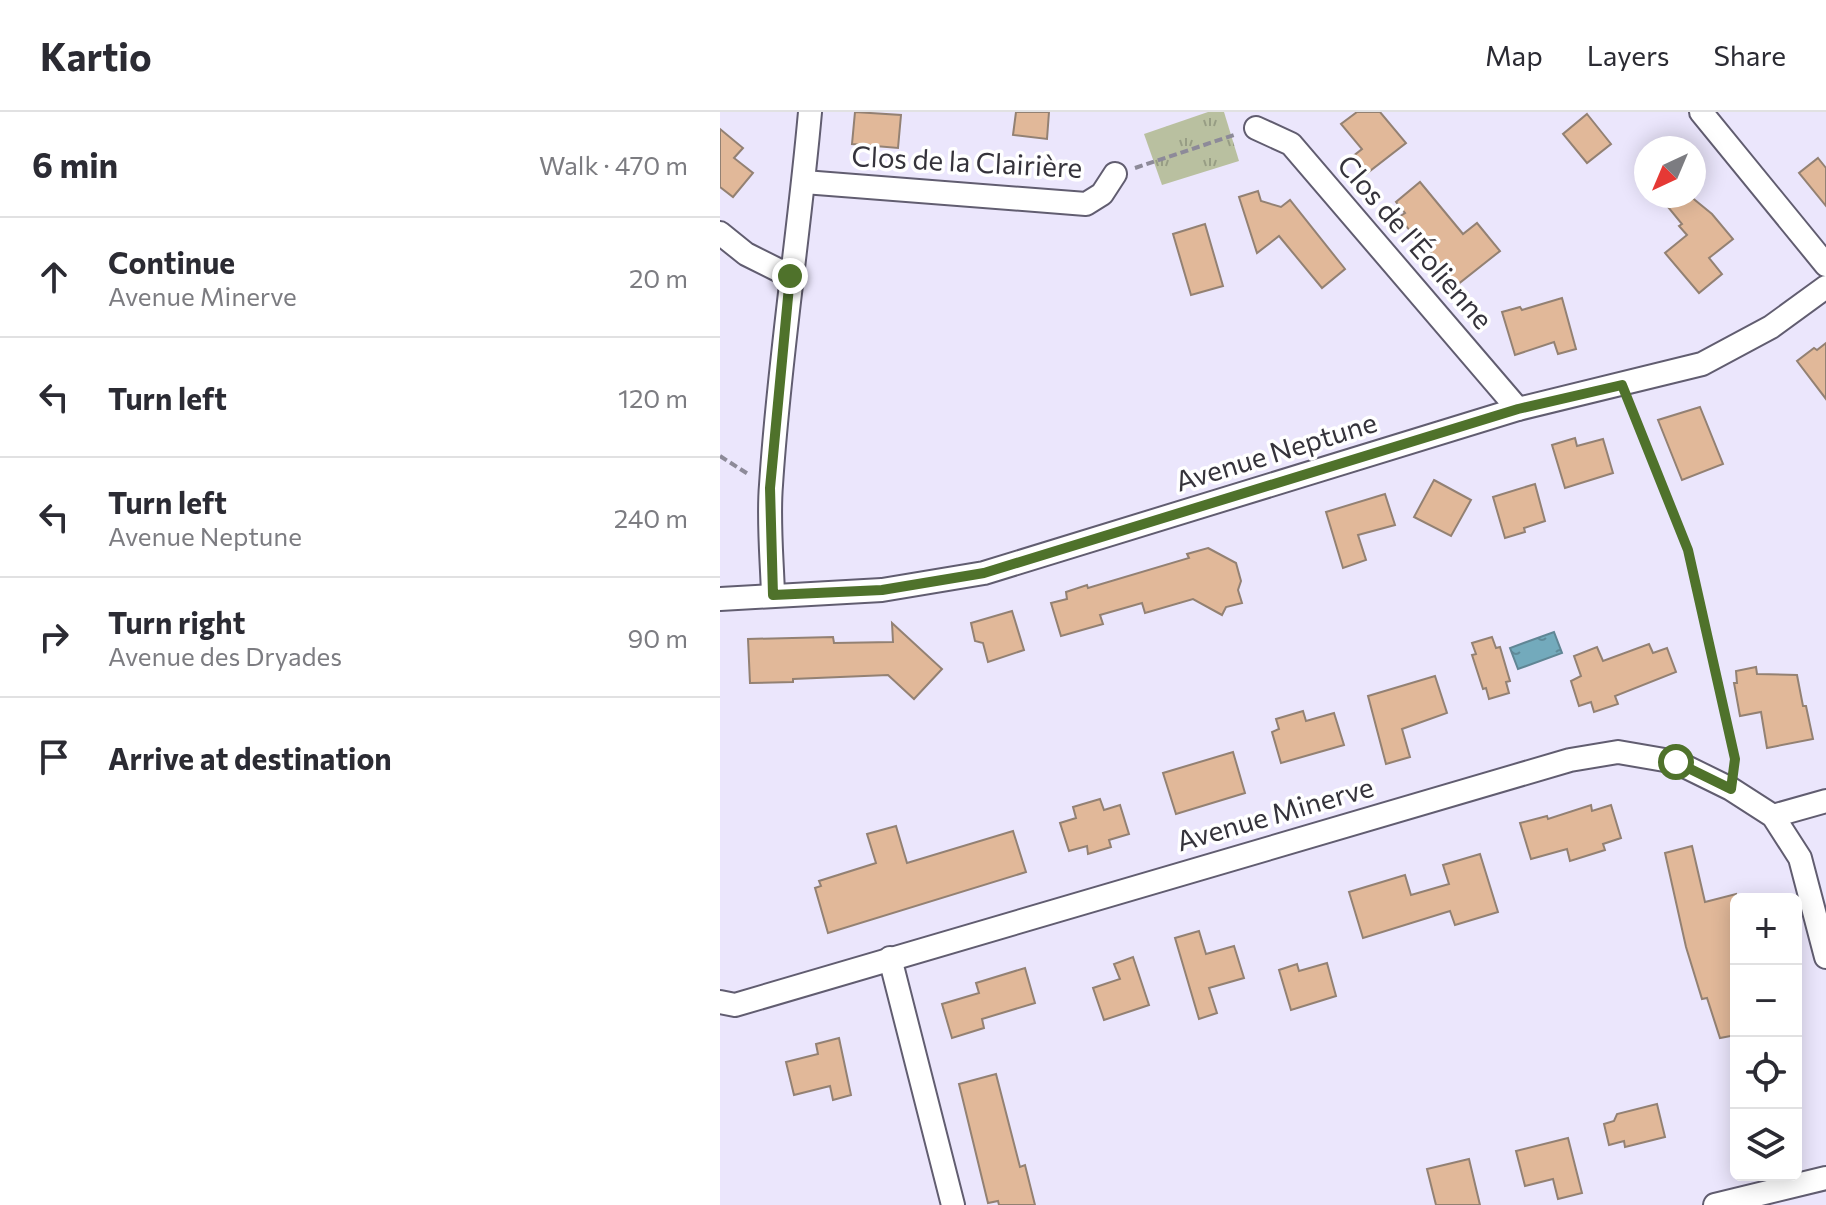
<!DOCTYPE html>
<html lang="en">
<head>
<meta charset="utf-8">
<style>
  body { margin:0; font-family:Commissioner,sans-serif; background:#f7f7f7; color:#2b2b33 }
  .controls { position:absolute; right:24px; bottom:24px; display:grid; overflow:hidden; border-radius:12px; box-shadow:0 4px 20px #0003 }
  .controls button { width:72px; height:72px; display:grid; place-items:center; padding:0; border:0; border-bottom:2px solid #e1e1e2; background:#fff; color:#2b2b33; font:40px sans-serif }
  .compass { position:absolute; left:914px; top:24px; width:72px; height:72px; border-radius:50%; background:#fff; box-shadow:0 4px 20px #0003; rotate:224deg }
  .stop { position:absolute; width:24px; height:24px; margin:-18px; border:6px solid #4f722b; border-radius:50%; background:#fff }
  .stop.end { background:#4f722b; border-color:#fff; box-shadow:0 2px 8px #0008 }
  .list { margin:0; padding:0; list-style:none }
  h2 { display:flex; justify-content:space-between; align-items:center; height:104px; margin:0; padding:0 32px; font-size:34px }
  h2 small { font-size:26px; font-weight:400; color:#7c7c81 }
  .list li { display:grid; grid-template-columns:52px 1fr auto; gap:24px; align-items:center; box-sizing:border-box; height:120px; padding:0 32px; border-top:2px solid #e1e1e2 }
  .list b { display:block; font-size:30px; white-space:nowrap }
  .list p { margin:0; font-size:26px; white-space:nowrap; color:#7c7c81 }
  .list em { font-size:26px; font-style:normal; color:#7c7c81 }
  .icon { flex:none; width:44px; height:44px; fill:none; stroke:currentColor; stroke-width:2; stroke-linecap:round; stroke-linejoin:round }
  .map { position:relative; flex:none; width:1106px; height:1093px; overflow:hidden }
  header { display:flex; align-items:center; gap:48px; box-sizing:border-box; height:112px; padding:0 40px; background:#fff; border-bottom:2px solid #e1e1e2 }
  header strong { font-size:38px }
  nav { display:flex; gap:44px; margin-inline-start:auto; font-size:28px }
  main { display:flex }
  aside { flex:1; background:#fff }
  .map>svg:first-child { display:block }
</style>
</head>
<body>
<header>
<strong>Kartio</strong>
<nav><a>Map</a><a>Layers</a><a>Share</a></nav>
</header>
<main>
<aside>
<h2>6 min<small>Walk · 470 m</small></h2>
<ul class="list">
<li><svg class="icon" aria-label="ahead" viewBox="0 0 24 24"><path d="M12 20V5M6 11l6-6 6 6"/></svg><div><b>Continue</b><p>Avenue Minerve</p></div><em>20 m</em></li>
<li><svg class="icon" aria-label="left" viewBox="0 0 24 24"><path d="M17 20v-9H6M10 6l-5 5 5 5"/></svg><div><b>Turn left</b></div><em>120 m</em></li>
<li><svg class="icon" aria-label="left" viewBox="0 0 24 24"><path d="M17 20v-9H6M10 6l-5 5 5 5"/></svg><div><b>Turn left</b><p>Avenue Neptune</p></div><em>240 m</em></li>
<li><svg class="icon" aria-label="right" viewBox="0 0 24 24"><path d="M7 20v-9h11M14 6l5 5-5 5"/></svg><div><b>Turn right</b><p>Avenue des Dryades</p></div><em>90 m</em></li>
<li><svg class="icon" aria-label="arrive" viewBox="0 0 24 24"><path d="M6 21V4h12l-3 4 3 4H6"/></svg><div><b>Arrive at destination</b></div></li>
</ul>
</aside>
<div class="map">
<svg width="1106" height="1093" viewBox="0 0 1106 1093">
  <defs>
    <pattern id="grass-tufts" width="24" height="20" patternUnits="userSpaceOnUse" patternTransform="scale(2)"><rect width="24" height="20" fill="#b9c0a0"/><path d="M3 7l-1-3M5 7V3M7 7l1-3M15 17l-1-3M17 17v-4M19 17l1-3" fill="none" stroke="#979d84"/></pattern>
    <pattern id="water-ripples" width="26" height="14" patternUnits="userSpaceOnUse" patternTransform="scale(2)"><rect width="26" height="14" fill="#73aabc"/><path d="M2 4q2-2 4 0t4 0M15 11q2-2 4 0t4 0" fill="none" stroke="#5f8b9a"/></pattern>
  </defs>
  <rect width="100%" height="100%" fill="#ebe6fc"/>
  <path fill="url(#grass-tufts)" d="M 488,0 L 504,0 L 519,49 L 442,73 L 424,22 Z"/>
  <path fill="url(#water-ripples)" stroke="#608695" stroke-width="2" d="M 834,520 L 842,541 L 798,557 L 790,536 Z"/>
  <g fill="#e1b899" stroke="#938173" stroke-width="2">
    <path d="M 135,0 L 181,3 L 178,36 L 132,32 Z"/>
    <path d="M 296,0 L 329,0 L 327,27 L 293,23 Z"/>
    <path d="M 637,0 L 660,0 L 686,31 L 646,62 L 632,45 L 642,37 L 621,12 Z"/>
    <path d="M 867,2 L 891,32 L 867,51 L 843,22 Z"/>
    <path d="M 0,17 L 23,36 L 14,46 L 33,61 L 13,85 L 0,75 Z"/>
    <path d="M 1098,46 L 1106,56 L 1106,94 L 1079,61 Z"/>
    <path d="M 700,70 L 743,122 L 757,111 L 780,139 L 737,173 L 693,118 L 691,120 L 679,105 L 685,101 L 676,90 Z"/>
    <path d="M 538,79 L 541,89 L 561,95 L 570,88 L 625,157 L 602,176 L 559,124 L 537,141 L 519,85 Z"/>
    <path d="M 939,84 L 970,84 L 992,102 L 1013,127 L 989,146 L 1002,162 L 979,181 L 945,141 L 967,123 L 959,114 L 962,112 Z"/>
    <path d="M 485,112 L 503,174 L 471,183 L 453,122 Z"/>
    <path d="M 842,186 L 856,237 L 838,242 L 834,230 L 795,243 L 782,200 L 800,195 L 802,198 Z"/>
    <path d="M 1106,231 L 1106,287 L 1077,249 L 1094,236 L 1097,238 Z"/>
    <path d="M 980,295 L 1003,352 L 962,368 L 938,308 Z"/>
    <path d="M 855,326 L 857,334 L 883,327 L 893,361 L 845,376 L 832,333 Z"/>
    <path d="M 714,368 L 751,388 L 731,424 L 694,405 Z"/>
    <path d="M 815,372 L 825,409 L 804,416 L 805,420 L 785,426 L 773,385 Z"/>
    <path d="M 665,382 L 675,413 L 638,423 L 646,448 L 623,456 L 606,400 Z"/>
    <path d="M 488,436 L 516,451 L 521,469 L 518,478 L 522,491 L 506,495 L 502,503 L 473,487 L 425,501 L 422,491 L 380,503 L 383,512 L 341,524 L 331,491 L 347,487 L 346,480 L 367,473 L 368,476 L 469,446 L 467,442 Z"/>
    <path d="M 292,499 L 304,538 L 268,550 L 263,531 L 255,529 L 251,511 Z"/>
    <path d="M 172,511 L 222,557 L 194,587 L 168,563 L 73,567 L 73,570 L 30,571 L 28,527 L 113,525 L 114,531 L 173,530 Z"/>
    <path d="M 772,525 L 776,536 L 780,535 L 790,569 L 786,570 L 789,581 L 769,587 L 766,576 L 763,577 L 752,543 L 756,542 L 752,531 Z"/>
    <path d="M 929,532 L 933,541 L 947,536 L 956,560 L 895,584 L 898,592 L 874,600 L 871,590 L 859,594 L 851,569 L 861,564 L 854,544 L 877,535 L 883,549 Z"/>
    <path d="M 1036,555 L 1037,562 L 1077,563 L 1083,594 L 1086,594 L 1093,627 L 1047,636 L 1041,600 L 1020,604 L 1014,571 L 1017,571 L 1016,559 Z"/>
    <path d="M 715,564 L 727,601 L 682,617 L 690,645 L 666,652 L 648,584 Z"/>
    <path d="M 583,599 L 586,609 L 614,601 L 624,633 L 561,651 L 552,620 L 559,617 L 556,607 Z"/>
    <path d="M 513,640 L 525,681 L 456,702 L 443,661 Z"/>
    <path d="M 380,687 L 384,698 L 400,693 L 409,722 L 389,728 L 391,735 L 368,742 L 367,734 L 349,739 L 340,711 L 356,706 L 353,695 Z"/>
    <path d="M 871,693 L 872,699 L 891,693 L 901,726 L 883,732 L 885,738 L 850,749 L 847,737 L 811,747 L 800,711 L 827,704 L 828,707 Z"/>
    <path d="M 176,714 L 187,751 L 293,719 L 306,760 L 108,821 L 95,776 L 101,774 L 99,769 L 156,751 L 147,722 Z"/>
    <path d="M 972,734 L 985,790 L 1016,782 L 1016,923 L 1000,926 L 987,886 L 982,887 L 966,835 L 945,741 Z"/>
    <path d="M 760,742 L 778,800 L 735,813 L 730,799 L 643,826 L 629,780 L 685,763 L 691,783 L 729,772 L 723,753 Z"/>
    <path d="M 479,819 L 486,842 L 514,834 L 524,866 L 489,876 L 497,901 L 479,907 L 455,826 Z"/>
    <path d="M 413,845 L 429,893 L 384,908 L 373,876 L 400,867 L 394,852 Z"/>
    <path d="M 607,851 L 616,884 L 571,898 L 559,858 L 577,852 L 579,859 Z"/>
    <path d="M 305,856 L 315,891 L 262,907 L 264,916 L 232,926 L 222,892 L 259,881 L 256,871 Z"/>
    <path d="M 119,926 L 131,983 L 113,988 L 110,974 L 74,983 L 66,950 L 98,942 L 96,932 Z"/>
    <path d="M 276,962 L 300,1055 L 305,1053 L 315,1093 L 279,1093 L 278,1089 L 268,1091 L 239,972 Z"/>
    <path d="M 937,992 L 945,1025 L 905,1035 L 904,1029 L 889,1033 L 884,1012 L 894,1009 L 897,1002 Z"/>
    <path d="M 848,1026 L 862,1081 L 838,1087 L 833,1067 L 805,1074 L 796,1039 Z"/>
    <path d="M 749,1047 L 760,1093 L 716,1093 L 707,1057 Z"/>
  </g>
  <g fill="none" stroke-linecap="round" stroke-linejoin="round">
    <defs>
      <g id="street">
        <path d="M 981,0 L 1106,153"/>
        <path d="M 536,16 L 571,32 L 798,297"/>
        <path d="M 84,70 L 366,92 L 382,82 L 395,62"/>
        <path d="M 0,121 L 26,142 L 70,164"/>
        <path d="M 53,483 C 52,447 48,409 51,373 C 59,248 79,124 90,0"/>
        <path d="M 0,487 L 162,478 L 264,461 L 798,297 L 982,252 L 1051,215 L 1106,175"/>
        <path d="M 1053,704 L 1106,689"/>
        <path d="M 170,846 L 233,1093"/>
        <path d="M 0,890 L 15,893 L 850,648 L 898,640 L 956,650 L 1011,677 L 1053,704 L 1080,746 L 1106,845"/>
        <path d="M 995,1093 L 1106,1066"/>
      </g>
    </defs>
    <use href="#street" stroke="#615d70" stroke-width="26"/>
    <g stroke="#8d8a99" stroke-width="4" stroke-dasharray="8 4" stroke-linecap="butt">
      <path d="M 415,56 L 517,22"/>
      <path d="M 910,294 L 968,438 L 1014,653"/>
      <path d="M 0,344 L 28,362"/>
    </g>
    <use href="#street" stroke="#fff" stroke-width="22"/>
  </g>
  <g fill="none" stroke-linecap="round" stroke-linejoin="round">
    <path stroke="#4f722b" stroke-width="10" d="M 70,164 L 50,376 L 53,483 L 162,478 L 264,461 L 798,297 L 902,273 L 968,438 L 1015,647 L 1011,677 L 956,650"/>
  </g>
  <g text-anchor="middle" stroke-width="7" stroke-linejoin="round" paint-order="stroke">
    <g font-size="28" fill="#35333b" stroke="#fff">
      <text transform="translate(247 50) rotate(3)" y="10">Clos de la Clairière</text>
      <text transform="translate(695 130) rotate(49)" y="10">Clos de l'Éolienne</text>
      <text transform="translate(556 340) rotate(-17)" y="10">Avenue Neptune</text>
      <text transform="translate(555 702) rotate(-16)" y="10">Avenue Minerve</text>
    </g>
  </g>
</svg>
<div class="controls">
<button>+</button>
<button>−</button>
<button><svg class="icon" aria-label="locate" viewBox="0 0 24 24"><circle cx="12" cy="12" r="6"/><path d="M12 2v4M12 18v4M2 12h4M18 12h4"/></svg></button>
<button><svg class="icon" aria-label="layers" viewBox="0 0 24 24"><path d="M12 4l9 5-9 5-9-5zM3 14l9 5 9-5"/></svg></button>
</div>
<svg class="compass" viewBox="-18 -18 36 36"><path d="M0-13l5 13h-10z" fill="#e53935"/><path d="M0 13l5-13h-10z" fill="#7c7c81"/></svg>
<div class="stop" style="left:956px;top:650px"></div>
<div class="stop end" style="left:70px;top:164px"></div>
</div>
</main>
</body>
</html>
